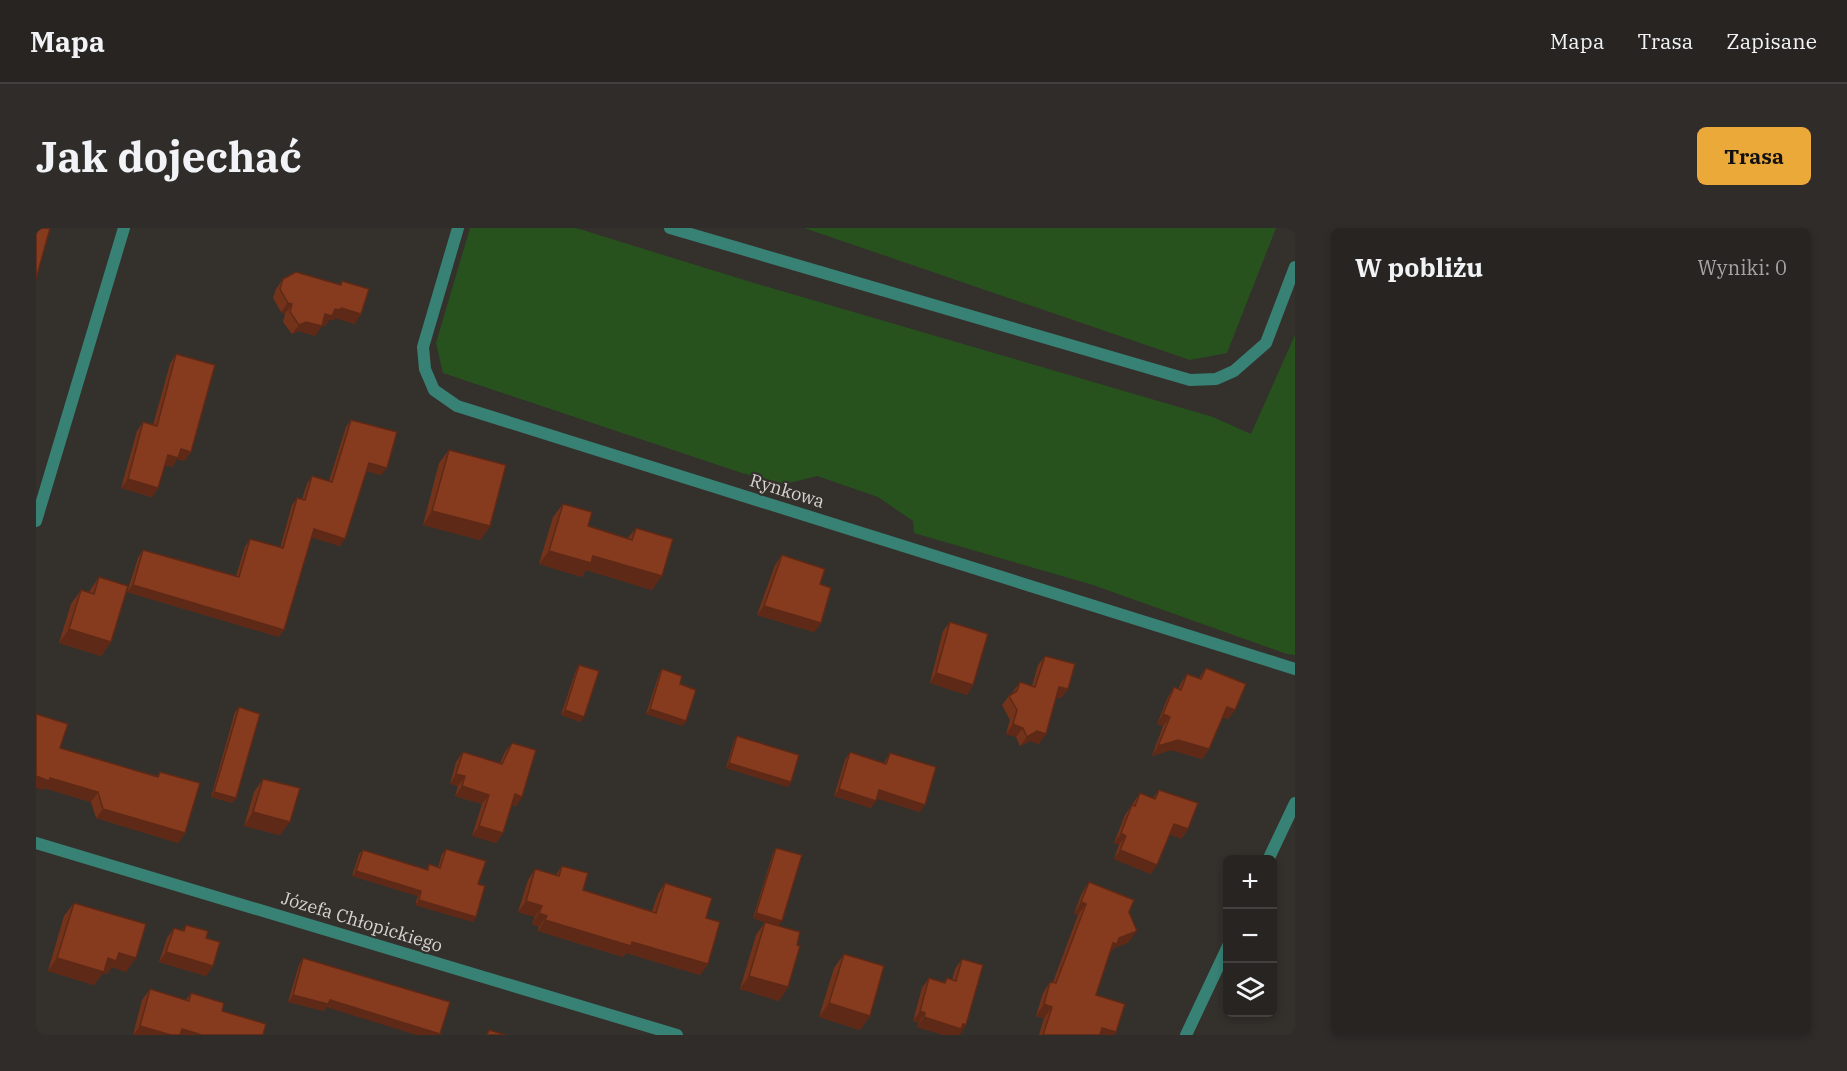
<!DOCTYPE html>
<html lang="pl">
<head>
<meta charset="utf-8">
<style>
  body { margin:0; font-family:"IBM Plex Serif",serif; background:#2f2c2a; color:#f1f3f6 }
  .controls { position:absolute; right:18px; bottom:18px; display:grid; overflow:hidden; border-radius:9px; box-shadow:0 3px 9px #0003 }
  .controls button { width:54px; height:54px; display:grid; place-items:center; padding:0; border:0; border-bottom:2px solid #43413f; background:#272421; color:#f1f3f6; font:30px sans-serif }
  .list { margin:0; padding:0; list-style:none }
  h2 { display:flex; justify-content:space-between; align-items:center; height:78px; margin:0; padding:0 24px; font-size:26px }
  h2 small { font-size:20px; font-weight:400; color:#a4a4a5 }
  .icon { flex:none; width:33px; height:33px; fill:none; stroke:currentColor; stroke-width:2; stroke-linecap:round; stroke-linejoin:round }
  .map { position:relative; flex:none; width:1259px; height:807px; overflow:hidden; border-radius:9px }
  header { display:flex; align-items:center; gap:36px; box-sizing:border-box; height:84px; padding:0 30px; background:#272421; border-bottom:2px solid #43413f }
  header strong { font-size:28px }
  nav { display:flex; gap:33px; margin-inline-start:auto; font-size:21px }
  .intro { display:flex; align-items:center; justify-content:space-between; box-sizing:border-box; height:144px; padding:0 36px }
  h1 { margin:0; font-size:42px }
  .button { padding:15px 27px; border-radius:9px; background:#eba939; color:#111; font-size:21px; font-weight:700 }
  main { display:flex; gap:36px; padding:0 36px }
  aside { flex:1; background:#272421; border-radius:9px; box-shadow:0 3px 9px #0003 }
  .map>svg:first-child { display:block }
</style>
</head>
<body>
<header>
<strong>Mapa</strong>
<nav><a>Mapa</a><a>Trasa</a><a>Zapisane</a></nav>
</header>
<div class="intro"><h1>Jak dojechać</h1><a class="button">Trasa</a></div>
<main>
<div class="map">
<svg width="1259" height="807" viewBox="0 0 1259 807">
  <rect width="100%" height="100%" fill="#34302c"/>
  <g fill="#27521e">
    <path d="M 434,0 L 540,0 L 718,55 L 1177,189 L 1215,206 L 1259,107 L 1259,427 L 1251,426 L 1057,357 L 878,305 L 877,293 L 842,269 L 781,248 L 749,256 L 706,245 L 407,145 L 400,115 Z"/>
    <path d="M 768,0 L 1240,0 L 1191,125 L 1154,132 Z"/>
  </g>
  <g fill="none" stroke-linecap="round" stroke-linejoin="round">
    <g stroke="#388275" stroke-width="12">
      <path d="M 422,0 L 387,119 L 389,141 L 398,162 L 421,178 L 1259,441"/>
      <path d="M 634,0 L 1154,152 L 1180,151 L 1198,143 L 1230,115 L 1259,39"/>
      <path d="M 0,293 L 88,0"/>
      <path d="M 0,615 L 641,807"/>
      <path d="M 1232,632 L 1259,575"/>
      <path d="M 1150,807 L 1192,718"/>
    </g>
  </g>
  <g fill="#73331b">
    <path d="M 247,51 L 304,57 L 306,53 L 319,96 L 299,90 L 298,92 L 294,91 L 289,98 L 286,97 L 279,108 L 263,103 L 256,106 L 247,94 L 249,86 L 245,84 L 237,70 L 240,61 Z"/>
    <path d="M 140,126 L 155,224 L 148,233 L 141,231 L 136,239 L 129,237 L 122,260 L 116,269 L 85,260 L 101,203 L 107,194 L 117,197 L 134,136 Z"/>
    <path d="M 315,192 L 345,247 L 330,243 L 304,318 L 275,309 L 243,409 L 91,364 L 102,330 L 107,322 L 200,348 L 209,319 L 214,311 L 244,320 L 256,277 L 261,270 L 266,271 L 271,256 L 276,248 L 293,253 L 310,199 Z"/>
    <path d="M 413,222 L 454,298 L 444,312 L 387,297 L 403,235 Z"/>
    <path d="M 527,276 L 552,298 L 592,310 L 600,300 L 616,362 L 550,342 L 546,349 L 503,336 L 517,289 Z"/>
    <path d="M 746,327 L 784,356 L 785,395 L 778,404 L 721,387 L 739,337 Z"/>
    <path d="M 63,349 L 75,414 L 65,428 L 23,415 L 35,376 L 45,362 L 53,364 Z"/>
    <path d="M 914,394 L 937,457 L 931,467 L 894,455 L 907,403 Z"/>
    <path d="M 1009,428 L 1032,461 L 1025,470 L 1020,469 L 1003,516 L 994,513 L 984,518 L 980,509 L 970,506 L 974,492 L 966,477 L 973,468 L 976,465 L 984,454 L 996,458 L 1002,437 Z"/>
    <path d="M 543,437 L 545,494 L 525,487 L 540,442 Z"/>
    <path d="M 1170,440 L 1199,482 L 1192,491 L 1187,489 L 1173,521 L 1166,531 L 1135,522 L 1116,528 L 1127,498 L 1121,496 L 1132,469 L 1138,459 L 1142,461 L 1145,455 L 1151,446 L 1163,450 Z"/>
    <path d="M 626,441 L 644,456 L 647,498 L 610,486 L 623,446 Z"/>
    <path d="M 203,479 L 196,575 L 175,569 L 199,484 Z"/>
    <path d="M 701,508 L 755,554 L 752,559 L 690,540 L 698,513 Z"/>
    <path d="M 476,515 L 486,569 L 480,578 L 476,577 L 467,605 L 460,615 L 436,608 L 446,576 L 419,568 L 422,558 L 414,556 L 420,534 L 427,524 L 464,535 L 469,524 Z"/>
    <path d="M 24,520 L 121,548 L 124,544 L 149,605 L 142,615 L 60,590 L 55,574 L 8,560 L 6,562 Z"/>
    <path d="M 814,524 L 848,535 L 854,525 L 884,584 L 840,570 L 835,580 L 798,568 L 809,532 Z"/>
    <path d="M 227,551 L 244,607 L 208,598 L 218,564 Z"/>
    <path d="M 1123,562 L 1152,601 L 1145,611 L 1134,606 L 1115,646 L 1078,631 L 1083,617 L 1078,615 L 1089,587 L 1104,565 L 1117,570 Z"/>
    <path d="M 740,620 L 742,698 L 761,717 L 752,759 L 743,773 L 704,761 L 720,707 L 729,694 L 717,690 L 737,625 Z"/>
    <path d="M 410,621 L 442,656 L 437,694 L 379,677 L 382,668 L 316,648 L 323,626 L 327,622 L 390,642 L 393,636 L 402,639 L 406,626 Z"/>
    <path d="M 526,638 L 547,662 L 616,683 L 622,666 L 629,655 L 670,690 L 672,736 L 664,747 L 590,725 L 587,729 L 502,703 L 503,699 L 496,696 L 499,689 L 482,684 L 492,652 L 499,641 L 520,647 Z"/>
    <path d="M 1053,654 L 1093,684 L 1093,714 L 1078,720 L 1073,727 L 1060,767 L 1080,804 L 1078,807 L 1003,807 L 1008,790 L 1000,788 L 1007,765 L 1014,754 L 1017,754 L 1042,687 L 1038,685 L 1046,665 Z"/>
    <path d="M 38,675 L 90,744 L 76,739 L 71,746 L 67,745 L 58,757 L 12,743 L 28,688 Z"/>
    <path d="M 150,697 L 170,710 L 177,738 L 170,748 L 123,734 L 131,710 L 138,700 L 146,703 Z"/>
    <path d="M 808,726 L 834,788 L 824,802 L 783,789 L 798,740 Z"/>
    <path d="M 267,730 L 290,779 L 288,783 L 252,774 L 263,737 Z"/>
    <path d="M 926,731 L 924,807 L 908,807 L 881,799 L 883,795 L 877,793 L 886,760 L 893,750 L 908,754 L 911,750 L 916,752 L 919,741 Z"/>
    <path d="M 114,761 L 150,772 L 155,765 L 227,807 L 97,807 L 106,772 Z"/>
  </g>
  <g fill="#5e2916">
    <path d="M 252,75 L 256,76 L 249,86 L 245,84 Z"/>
    <path d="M 305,80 L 325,86 L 319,96 L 299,90 L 298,92 L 294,91 L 289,98 L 283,96 L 289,86 L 299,81 Z"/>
    <path d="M 270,94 L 286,98 L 279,108 L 263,103 L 256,106 L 263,97 Z"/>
    <path d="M 145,221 L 155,224 L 148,233 L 141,231 L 136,239 L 126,236 L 132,227 Z"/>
    <path d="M 333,235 L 351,240 L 345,247 L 328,242 Z"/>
    <path d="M 92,251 L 122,260 L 116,269 L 85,260 Z"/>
    <path d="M 396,283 L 454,298 L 444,312 L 387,297 Z"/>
    <path d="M 278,301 L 309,311 L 304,318 L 273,309 Z"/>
    <path d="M 513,323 L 557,328 L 626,348 L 616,362 L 550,342 L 546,349 L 503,336 Z"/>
    <path d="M 97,357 L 248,402 L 243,409 L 91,364 Z"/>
    <path d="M 728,378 L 785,395 L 778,404 L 721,387 Z"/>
    <path d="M 33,401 L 75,414 L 65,428 L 23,415 Z"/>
    <path d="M 900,445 L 937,457 L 931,467 L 894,455 Z"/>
    <path d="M 1023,459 L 1032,461 L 1025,470 L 1016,468 Z"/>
    <path d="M 1191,479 L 1199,482 L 1192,491 L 1185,488 Z"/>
    <path d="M 614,481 L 650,493 L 647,498 L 610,486 Z"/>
    <path d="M 529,482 L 548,489 L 545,494 L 525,487 Z"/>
    <path d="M 1127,486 L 1134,489 L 1127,498 L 1121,496 Z"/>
    <path d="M 977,496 L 987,500 L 980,509 L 970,506 Z"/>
    <path d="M 1001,503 L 1010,506 L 1003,516 L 994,513 L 984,518 L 991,509 Z"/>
    <path d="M 1142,512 L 1173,521 L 1166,531 L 1135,522 L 1116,528 L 1122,518 Z"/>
    <path d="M 693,535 L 755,554 L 752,559 L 690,540 Z"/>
    <path d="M 420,546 L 429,548 L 422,558 L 414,556 Z"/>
    <path d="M 0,548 L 14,550 L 62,564 L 55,574 L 8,560 L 6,562 L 0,560 Z"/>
    <path d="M 426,558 L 453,567 L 446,576 L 419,568 Z"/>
    <path d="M 803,561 L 840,573 L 835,580 L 798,568 Z"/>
    <path d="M 843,562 L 889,577 L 884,584 L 838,570 Z"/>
    <path d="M 178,564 L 200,570 L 196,575 L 175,569 Z"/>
    <path d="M 479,566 L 486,569 L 480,578 L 472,576 Z"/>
    <path d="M 67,581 L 149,605 L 142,615 L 60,590 Z"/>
    <path d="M 217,584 L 254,594 L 244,607 L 208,598 Z"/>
    <path d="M 1138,596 L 1152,601 L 1145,611 L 1132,605 Z"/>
    <path d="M 443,598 L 467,605 L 460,615 L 436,608 Z"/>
    <path d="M 1085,605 L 1090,608 L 1083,617 L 1078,615 Z"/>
    <path d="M 1084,622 L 1121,637 L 1115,646 L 1078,631 Z"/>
    <path d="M 320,643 L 385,663 L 382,668 L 316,648 Z"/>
    <path d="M 383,672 L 440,689 L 437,694 L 379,677 Z"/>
    <path d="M 490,673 L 506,678 L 499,689 L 482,684 Z"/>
    <path d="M 1045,674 L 1050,676 L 1042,687 L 1038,685 Z"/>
    <path d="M 503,685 L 511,688 L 503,699 L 496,696 Z"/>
    <path d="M 720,685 L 746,693 L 742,698 L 717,690 Z"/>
    <path d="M 509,692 L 596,714 L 672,736 L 664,747 L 590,725 L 587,729 L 502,703 Z"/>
    <path d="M 1101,703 L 1093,714 L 1078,720 L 1073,727 L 1077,715 L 1083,710 Z"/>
    <path d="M 130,724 L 177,738 L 170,748 L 123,734 Z"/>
    <path d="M 83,725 L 100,730 L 90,744 L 76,739 L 71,746 L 67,745 L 58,757 L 12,743 L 21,730 Z"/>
    <path d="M 713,748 L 752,759 L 743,773 L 704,761 Z"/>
    <path d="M 257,767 L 294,772 L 404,806 L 403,807 L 380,807 L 290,779 L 288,783 L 252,774 Z"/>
    <path d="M 793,775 L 834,788 L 824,802 L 783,789 Z"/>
    <path d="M 1008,776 L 1016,779 L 1008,790 L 1000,788 Z"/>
    <path d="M 884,783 L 889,785 L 883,795 L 877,793 Z"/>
    <path d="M 888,789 L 927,796 L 930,797 L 924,807 L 908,807 L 881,799 Z"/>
    <path d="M 104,798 L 135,807 L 97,807 Z"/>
    <path d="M 1066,800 L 1080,804 L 1078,807 L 1061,807 Z"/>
    <path d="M 146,801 L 166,807 L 142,807 Z"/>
  </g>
  <g fill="#863b1f" stroke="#5e2916" stroke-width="1.5">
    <path d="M 0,0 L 14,0 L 0,51 Z"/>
    <path d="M 260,44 L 305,57 L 306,53 L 333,61 L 325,86 L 305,80 L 304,82 L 299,81 L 296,88 L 289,86 L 286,98 L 270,94 L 263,97 L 254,84 L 256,76 L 252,75 L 244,61 L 247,51 Z"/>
    <path d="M 140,126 L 179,137 L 155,224 L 145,221 L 142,230 L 132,227 L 122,260 L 92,251 L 107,194 L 121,198 Z"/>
    <path d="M 315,192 L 361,204 L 351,240 L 333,235 L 309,311 L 278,301 L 248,402 L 97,357 L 107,322 L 203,349 L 214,311 L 247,320 L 261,270 L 269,272 L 276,248 L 296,254 Z"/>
    <path d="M 413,222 L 470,237 L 454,298 L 396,283 Z"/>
    <path d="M 527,276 L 556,284 L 552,298 L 596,312 L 600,300 L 637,311 L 626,348 L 557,328 L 555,335 L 513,323 Z"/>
    <path d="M 746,327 L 789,341 L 784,356 L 795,360 L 785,395 L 728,378 Z"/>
    <path d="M 63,349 L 92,358 L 75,414 L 33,401 L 45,362 L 58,366 Z"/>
    <path d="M 914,394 L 952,406 L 937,457 L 900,445 Z"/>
    <path d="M 1009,428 L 1039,436 L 1032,461 L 1023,459 L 1010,506 L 1001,503 L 991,509 L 987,500 L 977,496 L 981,482 L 973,468 L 981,463 L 984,454 L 999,459 Z"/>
    <path d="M 543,437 L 563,443 L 548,489 L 529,482 Z"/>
    <path d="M 1170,440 L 1210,456 L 1199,482 L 1191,479 L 1173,521 L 1142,512 L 1122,518 L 1134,489 L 1127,486 L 1138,459 L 1145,462 L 1151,446 L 1165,451 Z"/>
    <path d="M 626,441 L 646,448 L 644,456 L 660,462 L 650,493 L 614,481 Z"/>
    <path d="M 203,479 L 224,486 L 200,570 L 178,564 Z"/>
    <path d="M 0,486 L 32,496 L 24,520 L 122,549 L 124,544 L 164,555 L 149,605 L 67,581 L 62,564 L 14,550 L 13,553 L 0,548 Z"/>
    <path d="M 701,508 L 763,527 L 755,554 L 693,535 Z"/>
    <path d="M 476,515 L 500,522 L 486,569 L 479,566 L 467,605 L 443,598 L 453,567 L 426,558 L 429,548 L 420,546 L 427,524 L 466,536 Z"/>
    <path d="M 814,524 L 850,536 L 854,525 L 900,539 L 889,577 L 843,562 L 840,573 L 803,561 Z"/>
    <path d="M 227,551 L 264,560 L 254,594 L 217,584 Z"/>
    <path d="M 1123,562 L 1162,575 L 1152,601 L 1138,596 L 1121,637 L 1084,622 L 1090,608 L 1085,605 L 1096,577 L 1099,578 L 1104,565 L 1119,571 Z"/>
    <path d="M 740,620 L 766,627 L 746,693 L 720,685 Z"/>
    <path d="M 410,621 L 450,633 L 442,656 L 449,658 L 440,689 L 383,672 L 385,663 L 320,643 L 327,622 L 392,642 L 393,636 L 404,640 Z"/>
    <path d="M 526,638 L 552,645 L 547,662 L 620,685 L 629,655 L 676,670 L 670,690 L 684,694 L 672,736 L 596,714 L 595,718 L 509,692 L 511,688 L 503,685 L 506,678 L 490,673 L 499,641 L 523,648 Z"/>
    <path d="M 1053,654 L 1098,672 L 1093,684 L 1101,703 L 1083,710 L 1081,716 L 1077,715 L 1060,767 L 1089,776 L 1080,804 L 1066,800 L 1064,807 L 1007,807 L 1016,779 L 1008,776 L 1014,754 L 1020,755 L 1050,676 L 1045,674 Z"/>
    <path d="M 38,675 L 110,696 L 100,730 L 83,725 L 80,733 L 72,730 L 68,744 L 21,730 Z"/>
    <path d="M 729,694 L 764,704 L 761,717 L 764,718 L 752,759 L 713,748 Z"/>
    <path d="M 150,697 L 172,703 L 170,710 L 184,714 L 177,738 L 130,724 L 138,700 L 148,703 Z"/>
    <path d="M 808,726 L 848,738 L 834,788 L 793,775 Z"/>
    <path d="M 267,730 L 414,774 L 404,806 L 294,772 L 292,776 L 257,767 Z"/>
    <path d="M 926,731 L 947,737 L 930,797 L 927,796 L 925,801 L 888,789 L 889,785 L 884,783 L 893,750 L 909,755 L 911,750 L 920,753 Z"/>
    <path d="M 114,761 L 153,773 L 155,765 L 188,775 L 186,783 L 230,796 L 227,807 L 166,807 L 146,801 L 144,807 L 135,807 L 104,798 Z"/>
    <path d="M 453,802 L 470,807 L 471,807 L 451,807 Z"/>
  </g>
  <g text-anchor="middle" stroke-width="4.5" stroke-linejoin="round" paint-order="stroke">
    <g font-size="18" fill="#d6d3d1" stroke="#34302c">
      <text transform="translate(751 263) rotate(17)" y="6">Rynkowa</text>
      <text transform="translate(326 694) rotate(17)" y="6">Józefa Chłopickiego</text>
    </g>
  </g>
</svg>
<div class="controls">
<button>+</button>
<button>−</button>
<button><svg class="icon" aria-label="layers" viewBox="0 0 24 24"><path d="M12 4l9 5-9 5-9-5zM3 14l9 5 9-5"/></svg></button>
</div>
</div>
<aside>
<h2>W pobliżu<small>Wyniki: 0</small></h2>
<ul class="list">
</ul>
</aside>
</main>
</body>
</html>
